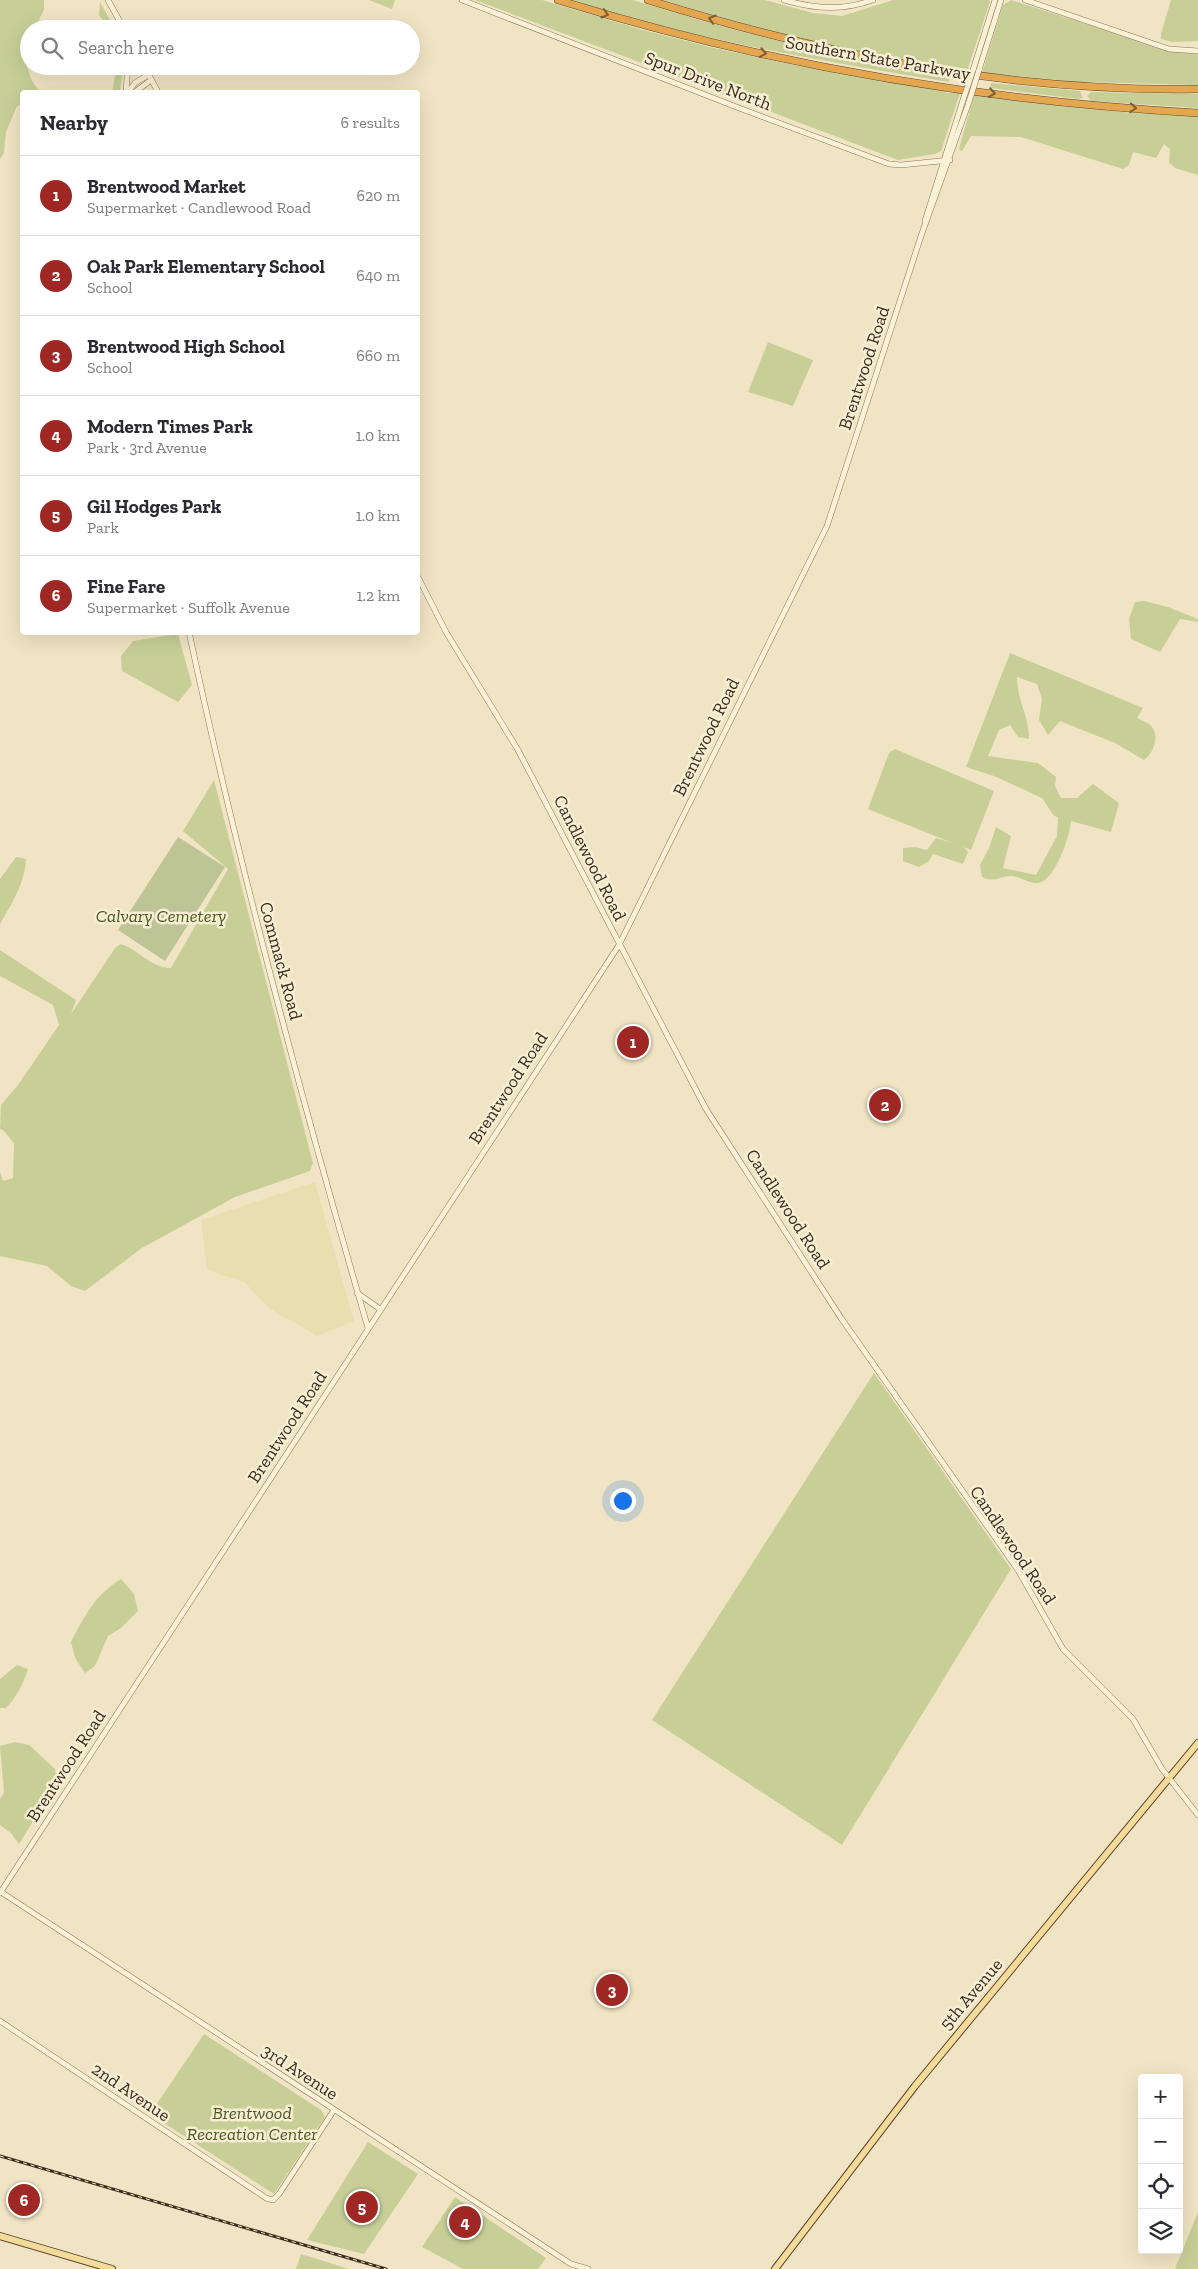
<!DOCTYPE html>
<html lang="en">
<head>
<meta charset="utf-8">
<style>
  body { margin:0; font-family:"Zilla Slab",serif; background:#f7f7f7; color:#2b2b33 }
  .controls { position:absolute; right:15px; bottom:15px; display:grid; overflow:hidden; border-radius:5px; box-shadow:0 5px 20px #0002 }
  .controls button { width:45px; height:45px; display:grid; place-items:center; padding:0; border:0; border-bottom:1px solid #e1e1e2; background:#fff; color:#2b2b33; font:25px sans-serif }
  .you { position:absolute; left:622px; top:1500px; width:18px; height:18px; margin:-12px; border:4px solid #fff; border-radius:50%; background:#1a73e8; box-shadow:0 0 0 8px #1a73e833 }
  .badge { display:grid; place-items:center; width:32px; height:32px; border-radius:50%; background:#9f2825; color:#fff; font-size:16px; font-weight:700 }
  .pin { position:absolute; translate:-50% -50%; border:2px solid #fff; box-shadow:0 1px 5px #0006 }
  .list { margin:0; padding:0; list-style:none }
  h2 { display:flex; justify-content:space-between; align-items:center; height:65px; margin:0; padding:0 20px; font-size:21px }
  h2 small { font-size:16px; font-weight:400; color:#7c7c81 }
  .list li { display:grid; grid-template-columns:32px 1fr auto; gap:15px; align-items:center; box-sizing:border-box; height:80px; padding:0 20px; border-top:1px solid #e1e1e2 }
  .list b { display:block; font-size:19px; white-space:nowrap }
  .list p { margin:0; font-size:16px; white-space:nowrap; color:#7c7c81 }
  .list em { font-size:16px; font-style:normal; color:#7c7c81 }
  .icon { flex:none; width:28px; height:28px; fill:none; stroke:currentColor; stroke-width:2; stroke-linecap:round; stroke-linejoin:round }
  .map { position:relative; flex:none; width:1198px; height:2269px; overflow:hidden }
  .search { position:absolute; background:#fff; box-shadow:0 5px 20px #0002; left:20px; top:20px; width:400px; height:55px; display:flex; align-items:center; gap:12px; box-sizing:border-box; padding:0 18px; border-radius:28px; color:#7c7c81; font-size:19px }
  .panel { position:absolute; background:#fff; box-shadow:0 5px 20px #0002; left:20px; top:90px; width:400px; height:545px; border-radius:5px }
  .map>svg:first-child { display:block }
</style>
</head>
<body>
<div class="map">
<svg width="1198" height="2269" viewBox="0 0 1198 2269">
  <rect width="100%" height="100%" fill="#f1e4c4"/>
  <path fill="#e7dfb0" d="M 315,1182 L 354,1321 L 317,1336 L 269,1308 L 244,1282 L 207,1270 L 201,1220 Z"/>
  <g fill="#c7cf97">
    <path d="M 0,0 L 44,0 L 44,10 L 34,29 L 29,29 L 24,59 L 32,81 L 40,92 L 22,92 L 22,105 L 17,106 L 6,132 L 4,153 L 0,159 Z"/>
    <path d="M 369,0 L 395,0 L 392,9 Z"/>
    <path d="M 475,0 L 542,0 L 643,30 L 714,48 L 794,65 L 946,91 L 945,93 L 960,93 L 941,151 L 935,154 L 898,160 Z"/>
    <path d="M 572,0 L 633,0 L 703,21 L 848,59 L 950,77 L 949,82 C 822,61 695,40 572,0 Z"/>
    <path d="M 663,0 L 765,0 L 813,13 L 842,16 L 893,0 L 989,0 L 990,2 L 967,71 C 864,56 763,31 663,0 Z"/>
    <path d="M 1011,0 L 1170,51 L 1198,53 L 1198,85 L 1080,82 L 982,73 L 1003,5 Z"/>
    <path d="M 1171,0 L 1198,0 L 1198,41 L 1172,42 L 1161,39 L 1161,34 Z"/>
    <path d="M 100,2 L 114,27 L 114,29 L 109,29 L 99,15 Z"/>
    <path d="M 117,66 L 123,66 L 120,92 L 112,92 Z"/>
    <path d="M 991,83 L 1080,91 L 1083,98 L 1079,99 L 990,88 Z"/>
    <path d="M 1091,92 L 1198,94 L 1198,108 L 1091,101 L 1087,96 Z"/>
    <path d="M 974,95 L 1133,113 L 1198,116 L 1198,175 L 1175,168 L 1169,162 L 1170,149 L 1164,144 L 1156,158 L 1133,152 L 1129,165 L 1123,169 L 1021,137 L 971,136 L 962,151 L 959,149 Z"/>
    <path d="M 768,342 L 813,360 L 793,406 L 748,392 Z"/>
    <path d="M 1144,601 L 1168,607 L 1198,619 L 1198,622 L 1180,619 L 1160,652 L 1131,639 L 1129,619 L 1135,602 Z"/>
    <path d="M 178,634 L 192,685 L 178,702 L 122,671 L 121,656 L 133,641 Z"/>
    <path d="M 1010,653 L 1143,708 L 1137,718 C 1141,720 1149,723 1152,727 C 1160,738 1153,753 1144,760 L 1115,743 L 1060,721 L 1048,735 L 1039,720 L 1042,699 L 1037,684 L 1017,677 C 1017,701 1029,715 1029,739 L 1018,737 L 1010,725 L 999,730 L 988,756 L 1038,763 L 1056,777 L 1055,786 L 1061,798 L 1077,798 L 1093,784 L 1119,803 L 1111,832 L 1071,821 C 1070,836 1055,881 1038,883 C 1029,884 1021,877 1012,876 C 1000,876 995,883 982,877 L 980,865 L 989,848 L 996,827 L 1011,836 L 1003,868 L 1036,875 L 1057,836 L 1058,817 L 1054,816 L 1042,798 L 994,776 L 966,767 Z"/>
    <path d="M 895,749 L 994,791 L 971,850 L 964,847 L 968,852 L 963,864 L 933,854 L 929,861 L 919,867 L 903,861 L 903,848 L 915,847 L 927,850 L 936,838 L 955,844 L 868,809 L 889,753 Z"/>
    <path d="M 214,780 L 313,1163 L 310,1171 L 235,1197 L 142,1248 L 85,1291 L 71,1286 L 47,1266 L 0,1256 L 0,1172 L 3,1181 L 13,1178 L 14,1143 L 4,1131 L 0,1129 L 1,1105 L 18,1085 L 59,1025 L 53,1005 L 0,976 L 0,950 L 76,1000 L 71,1014 L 115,948 L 121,944 C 139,950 151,968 171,968 L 228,869 L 183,831 Z"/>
    <path d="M 16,857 L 26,859 C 25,883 12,903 0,924 L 0,879 Z"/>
    <path d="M 874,1373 L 1011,1569 L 842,1845 L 652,1720 Z"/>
    <path d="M 121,1579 L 134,1594 L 138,1611 L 121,1628 L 108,1636 L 95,1666 L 85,1673 L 75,1658 L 71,1642 C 85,1615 95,1595 121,1579 Z"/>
    <path d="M 17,1665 L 28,1669 C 23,1684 17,1696 6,1708 L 0,1708 L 0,1679 Z"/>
    <path d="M 15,1742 L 29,1745 L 55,1769 L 57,1782 L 19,1844 L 11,1833 L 0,1825 L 0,1799 L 4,1793 L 0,1746 Z"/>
    <path d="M 204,2034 L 321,2110 L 325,2117 L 274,2194 L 150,2114 Z"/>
    <path d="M 368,2142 L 418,2174 L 364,2254 L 307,2240 Z"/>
    <path d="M 455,2197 L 546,2258 L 538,2269 L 463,2269 L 422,2247 Z"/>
    <path d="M 1198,2212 L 1198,2269 L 1175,2269 Z"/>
    <path d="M 301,2254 L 349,2269 L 296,2269 Z"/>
  </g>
  <path fill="#bdc496" d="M 178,837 L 225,867 L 165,961 L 118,930 Z"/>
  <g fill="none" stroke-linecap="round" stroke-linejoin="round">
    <defs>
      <g id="minor">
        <path d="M 108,0 L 124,29"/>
        <path d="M 462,0 L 739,108 L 889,164 L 901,165 L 950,160"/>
        <path d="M 784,0 C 816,9 842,11 873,0"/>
        <path d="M 1025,0 L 1169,49 L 1198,51"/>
        <path d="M 144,66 L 158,92"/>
        <path d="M 973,70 L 995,0"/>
        <path d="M 979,70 L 1001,0"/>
        <path d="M 126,92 L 128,66"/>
        <path d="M 128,92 L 135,83 L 148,75"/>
        <path d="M 135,92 L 151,80"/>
        <path d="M 925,221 L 963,100"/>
        <path d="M 418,577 L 446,632 L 518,750 L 706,1109 L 841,1318 L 1018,1570 L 1063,1649 L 1133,1719 L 1162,1769 L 1198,1815"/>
        <path d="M 189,632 C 239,867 301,1098 368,1328"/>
        <path d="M 357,1293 L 380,1309"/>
        <path d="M 1,1892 L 571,2264 L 588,2269"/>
        <path d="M 0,1893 L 619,945 L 827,526 L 921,236 L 969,102"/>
        <path d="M 0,2021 L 266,2198 L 273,2200 L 279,2194 L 334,2110"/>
      </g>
      <g id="major">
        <path d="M 0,2236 L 112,2269"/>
        <path d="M 775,2269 L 915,2086 L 1198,1743"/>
      </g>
      <g id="highway">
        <path d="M 558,0 C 764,64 983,101 1198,113"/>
        <path d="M 648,0 C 829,56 1008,92 1198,89"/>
      </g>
    </defs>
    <use href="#minor" stroke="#8c7659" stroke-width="6"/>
    <use href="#major" stroke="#5a432d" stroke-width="8"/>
    <use href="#highway" stroke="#5a432d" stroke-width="8"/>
    <use href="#minor" stroke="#fbf1d7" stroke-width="5"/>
    <use href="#major" stroke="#f5db9a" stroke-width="6"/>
    <use href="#highway" stroke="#e4a750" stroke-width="7"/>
    <defs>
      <path id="rail" d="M 0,2156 L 386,2269"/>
    </defs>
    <use href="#rail" stroke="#3b2d1e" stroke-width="3"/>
    <use href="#rail" stroke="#f7eed4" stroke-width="1" stroke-dasharray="4" stroke-linecap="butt"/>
    <defs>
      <g id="minor-bridge">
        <path d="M 963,100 L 973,70"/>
        <path d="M 969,102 L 979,70"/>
      </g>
    </defs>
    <use href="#minor-bridge" stroke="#8c7659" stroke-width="6" stroke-linecap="butt"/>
    <use href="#minor-bridge" stroke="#fbf1d7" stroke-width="5"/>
  </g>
  <defs><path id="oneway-chevron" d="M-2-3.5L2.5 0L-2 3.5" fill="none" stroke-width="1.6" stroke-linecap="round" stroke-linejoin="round" transform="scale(1.25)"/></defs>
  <g stroke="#7f5e32">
    <use href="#oneway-chevron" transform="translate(605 14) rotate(17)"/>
    <use href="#oneway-chevron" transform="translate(712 19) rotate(-164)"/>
    <use href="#oneway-chevron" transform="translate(763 53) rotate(11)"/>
    <use href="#oneway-chevron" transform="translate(992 93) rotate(9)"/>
    <use href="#oneway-chevron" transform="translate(1133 108) rotate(5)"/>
  </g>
  <g text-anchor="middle" stroke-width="5" stroke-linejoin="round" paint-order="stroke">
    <g font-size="18" fill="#3b2d1e" stroke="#f7eed4">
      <text transform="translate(878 58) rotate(10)" y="6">Southern State Parkway</text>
      <text transform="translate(708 81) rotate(21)" y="6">Spur Drive North</text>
      <text transform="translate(864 368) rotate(-72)" y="6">Brentwood Road</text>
      <text transform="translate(706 737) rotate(-64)" y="6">Brentwood Road</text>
      <text transform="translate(590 858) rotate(63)" y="6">Candlewood Road</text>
      <text transform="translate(281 961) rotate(75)" y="6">Commack Road</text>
      <text transform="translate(508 1088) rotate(-57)" y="6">Brentwood Road</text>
      <text transform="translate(788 1209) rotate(57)" y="6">Candlewood Road</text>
      <text transform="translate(287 1427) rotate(-57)" y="6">Brentwood Road</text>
      <text transform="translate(1013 1545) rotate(56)" y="6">Candlewood Road</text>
      <text transform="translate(66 1766) rotate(-57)" y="6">Brentwood Road</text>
      <text transform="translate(971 1994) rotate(-50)" y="6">5th Avenue</text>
      <text transform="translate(300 2072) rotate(33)" y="6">3rd Avenue</text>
      <text transform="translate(131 2092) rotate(34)" y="6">2nd Avenue</text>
    </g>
    <g font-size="18" font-style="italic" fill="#4a5923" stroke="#f7eed4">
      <text x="161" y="922">Calvary Cemetery</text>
      <text x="252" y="2119">Brentwood<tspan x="252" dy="21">Recreation Center</tspan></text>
    </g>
  </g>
</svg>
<div class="controls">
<button>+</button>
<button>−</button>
<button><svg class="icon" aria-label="locate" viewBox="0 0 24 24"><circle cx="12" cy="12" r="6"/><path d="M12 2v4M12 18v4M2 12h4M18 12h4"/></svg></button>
<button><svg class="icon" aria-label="layers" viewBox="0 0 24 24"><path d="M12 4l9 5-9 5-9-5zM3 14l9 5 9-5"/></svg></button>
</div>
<div class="you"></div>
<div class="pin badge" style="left:633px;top:1042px">1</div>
<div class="pin badge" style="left:885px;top:1105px">2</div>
<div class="pin badge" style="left:612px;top:1990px">3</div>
<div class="pin badge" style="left:465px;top:2222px">4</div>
<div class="pin badge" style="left:362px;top:2207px">5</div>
<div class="pin badge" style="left:24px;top:2200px">6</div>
<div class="search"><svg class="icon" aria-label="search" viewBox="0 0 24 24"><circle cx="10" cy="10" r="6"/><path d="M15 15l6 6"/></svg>Search here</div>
<section class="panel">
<h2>Nearby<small>6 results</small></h2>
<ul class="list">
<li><span class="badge">1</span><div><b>Brentwood Market</b><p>Supermarket · Candlewood Road</p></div><em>620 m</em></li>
<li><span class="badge">2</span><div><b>Oak Park Elementary School</b><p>School</p></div><em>640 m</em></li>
<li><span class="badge">3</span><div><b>Brentwood High School</b><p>School</p></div><em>660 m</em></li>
<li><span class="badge">4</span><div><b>Modern Times Park</b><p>Park · 3rd Avenue</p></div><em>1.0 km</em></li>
<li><span class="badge">5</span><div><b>Gil Hodges Park</b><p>Park</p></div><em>1.0 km</em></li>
<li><span class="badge">6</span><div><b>Fine Fare</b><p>Supermarket · Suffolk Avenue</p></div><em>1.2 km</em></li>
</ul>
</section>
</div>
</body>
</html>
